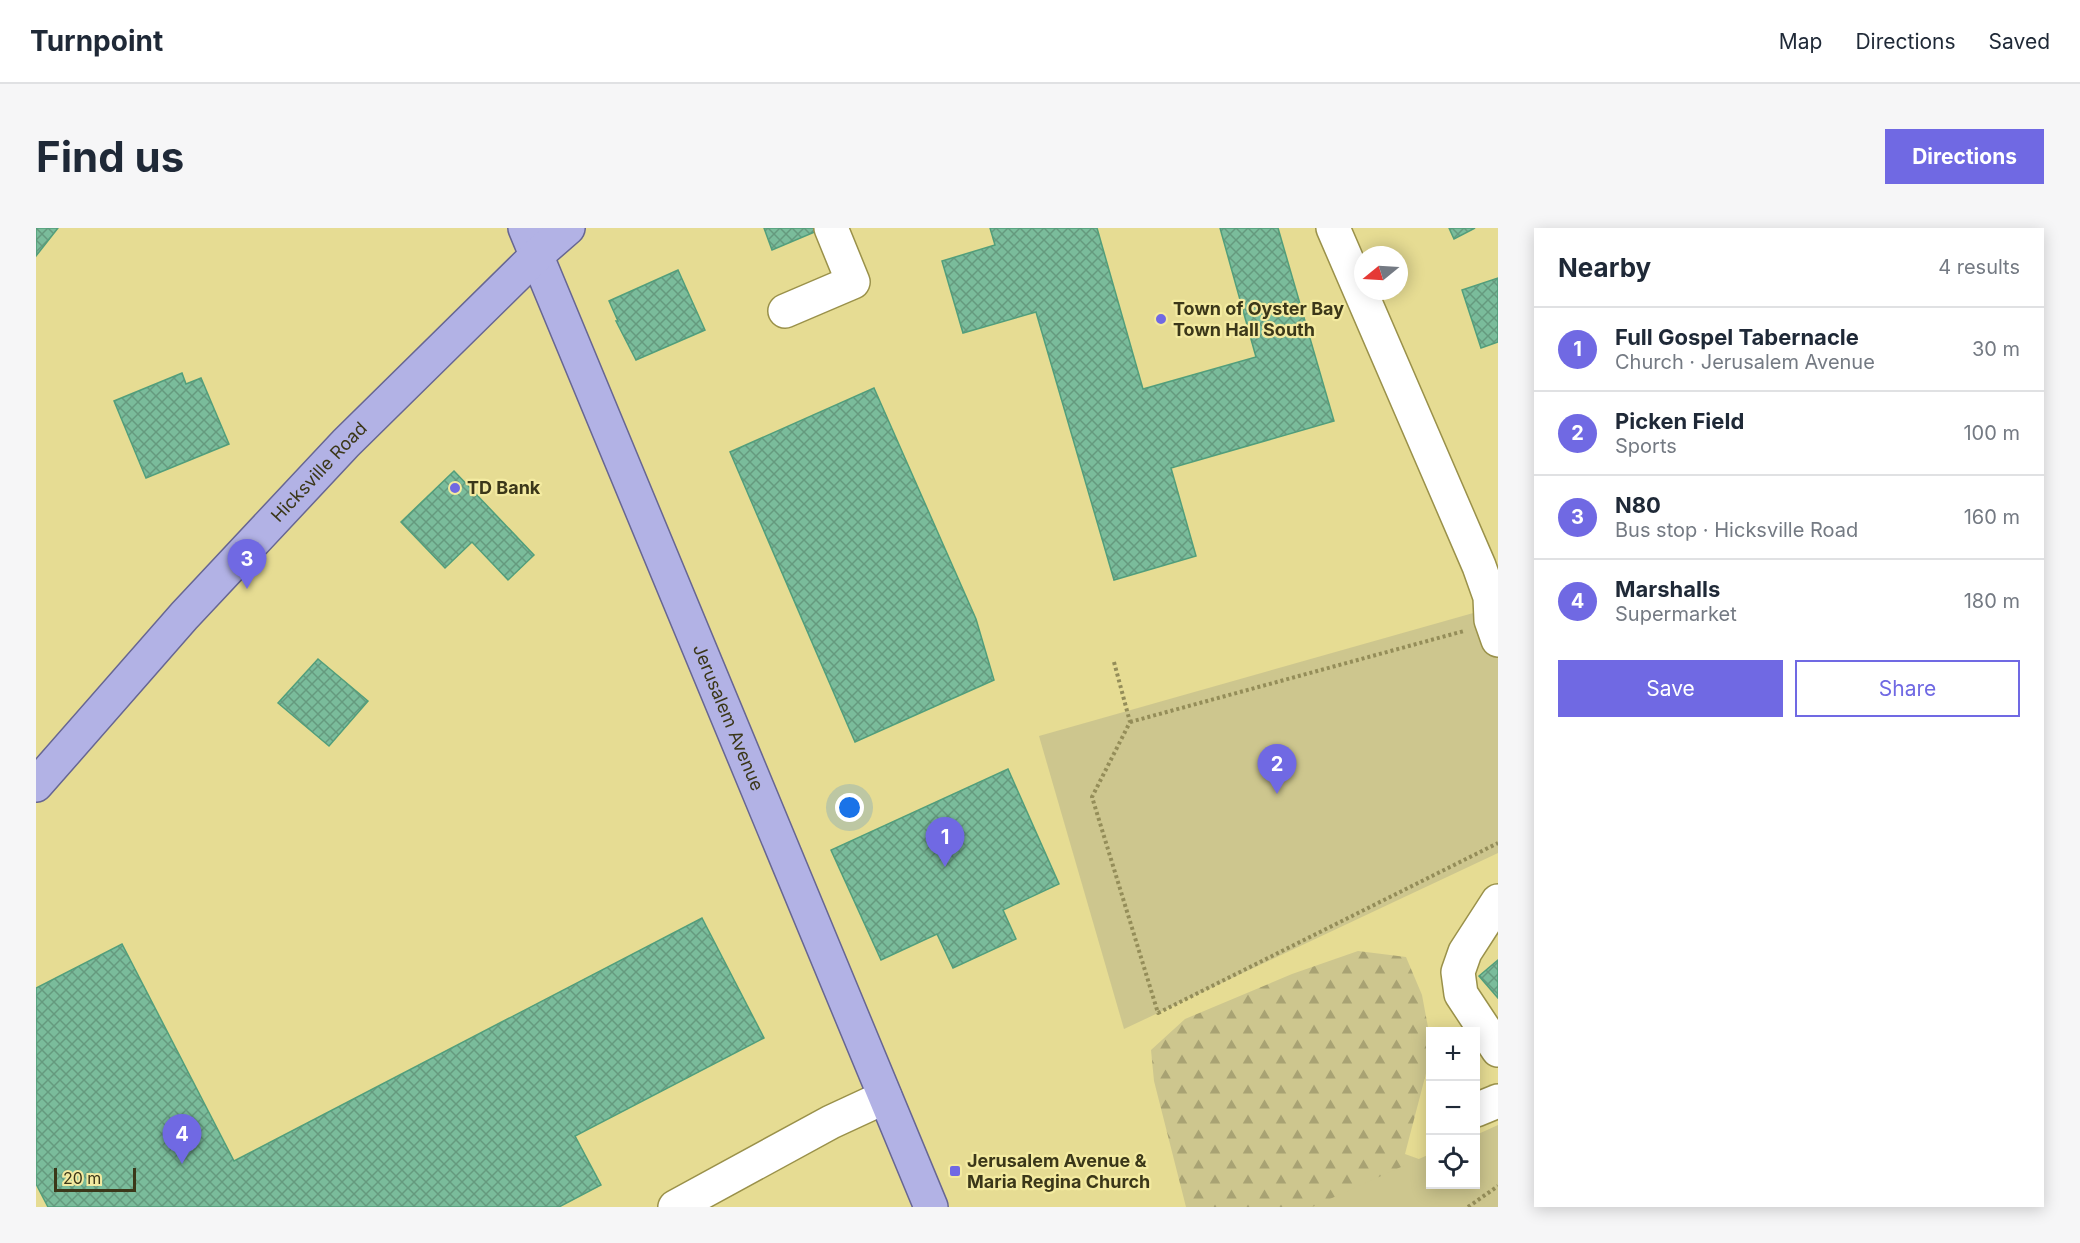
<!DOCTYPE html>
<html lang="en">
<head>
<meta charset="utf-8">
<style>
  body { margin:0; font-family:Inter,sans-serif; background:#f6f6f7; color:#1f2937 }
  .controls { position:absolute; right:18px; bottom:18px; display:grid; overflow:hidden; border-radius:0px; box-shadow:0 3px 15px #0003 }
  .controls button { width:54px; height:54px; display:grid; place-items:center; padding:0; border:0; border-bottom:2px solid #e0e1e3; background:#fff; color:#1f2937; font:30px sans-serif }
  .compass { position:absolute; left:1318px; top:18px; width:54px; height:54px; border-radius:50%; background:#fff; box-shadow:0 3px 15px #0003; rotate:252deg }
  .scale { position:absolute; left:18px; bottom:15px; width:82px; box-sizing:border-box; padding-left:6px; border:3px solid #3b3719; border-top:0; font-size:16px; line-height:21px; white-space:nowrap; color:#3b3719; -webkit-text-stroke:4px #f3eaa0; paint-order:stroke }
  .you { position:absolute; left:814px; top:580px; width:21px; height:21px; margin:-15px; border:4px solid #fff; border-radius:50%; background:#1a73e8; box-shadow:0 0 0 9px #1a73e833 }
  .badge { display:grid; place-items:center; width:39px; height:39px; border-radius:50%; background:#7069e3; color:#fff; font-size:20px; font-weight:700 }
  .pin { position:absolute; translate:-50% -50px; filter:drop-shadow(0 2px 3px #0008) }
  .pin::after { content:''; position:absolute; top:32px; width:21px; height:18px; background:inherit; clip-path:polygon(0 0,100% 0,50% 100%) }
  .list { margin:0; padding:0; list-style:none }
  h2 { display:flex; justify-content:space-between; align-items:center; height:78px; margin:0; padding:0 24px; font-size:26px }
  h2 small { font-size:20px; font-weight:400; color:#747a83 }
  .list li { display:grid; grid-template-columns:39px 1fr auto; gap:18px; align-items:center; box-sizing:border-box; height:84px; padding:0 24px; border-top:2px solid #e0e1e3 }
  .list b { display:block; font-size:22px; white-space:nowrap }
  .list p { margin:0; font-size:20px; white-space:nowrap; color:#747a83 }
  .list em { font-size:20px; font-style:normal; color:#747a83 }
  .actions { display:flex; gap:12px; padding:18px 24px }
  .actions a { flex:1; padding:14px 0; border:2px solid #7069e3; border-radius:0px; text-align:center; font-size:21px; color:#7069e3 }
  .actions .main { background:#7069e3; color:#fff }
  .icon { flex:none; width:33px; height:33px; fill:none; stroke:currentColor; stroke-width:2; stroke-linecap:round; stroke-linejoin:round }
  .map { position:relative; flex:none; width:1462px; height:979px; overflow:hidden; border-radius:0px }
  header { display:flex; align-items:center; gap:36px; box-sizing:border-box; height:84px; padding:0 30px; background:#fff; border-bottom:2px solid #e0e1e3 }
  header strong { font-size:28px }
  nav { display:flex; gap:33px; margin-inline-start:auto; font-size:21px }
  .intro { display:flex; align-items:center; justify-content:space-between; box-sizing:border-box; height:144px; padding:0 36px }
  h1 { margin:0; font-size:42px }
  .button { padding:15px 27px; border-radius:0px; background:#7069e3; color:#fff; font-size:21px; font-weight:700 }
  main { display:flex; gap:36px; padding:0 36px }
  aside { flex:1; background:#fff; border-radius:0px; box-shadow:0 3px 15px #0003 }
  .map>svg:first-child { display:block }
</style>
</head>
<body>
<header>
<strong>Turnpoint</strong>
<nav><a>Map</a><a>Directions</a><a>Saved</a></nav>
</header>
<div class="intro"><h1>Find us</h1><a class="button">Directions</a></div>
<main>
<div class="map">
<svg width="1462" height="979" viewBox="0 0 1462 979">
  <defs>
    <pattern id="forest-firs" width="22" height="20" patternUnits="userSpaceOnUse" patternTransform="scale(1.5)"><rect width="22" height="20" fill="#cdc68e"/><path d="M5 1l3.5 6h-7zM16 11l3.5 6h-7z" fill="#a8a273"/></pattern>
    <pattern id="building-cross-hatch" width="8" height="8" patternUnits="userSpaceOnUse" patternTransform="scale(1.5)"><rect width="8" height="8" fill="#7abc9b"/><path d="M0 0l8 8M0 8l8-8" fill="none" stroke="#659a7e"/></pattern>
  </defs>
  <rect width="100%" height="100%" fill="#e6dc93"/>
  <path fill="url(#forest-firs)" d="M 1322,723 L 1370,729 L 1386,767 L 1394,810 L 1394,830 L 1369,926 L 1394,935 L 1394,956 L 1440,956 L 1462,979 L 1150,979 L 1118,853 L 1115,822 L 1149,791 L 1256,746 Z"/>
  <g fill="#cdc68e">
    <path d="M 1462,378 L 1462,625 L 1088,801 L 1003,508 Z"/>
    <path d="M 1462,897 L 1462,979 L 1276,979 L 1394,926 L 1394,956 L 1440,956 L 1440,907 Z"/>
  </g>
  <g fill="url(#building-cross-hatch)" stroke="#529e7b" stroke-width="1.5">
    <path d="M 0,0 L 22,0 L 0,28 Z"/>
    <path d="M 728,0 L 788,0 L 736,22 Z"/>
    <path d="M 954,0 L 1061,0 L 1107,161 L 1220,129 L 1184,0 L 1242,0 L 1298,193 L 1135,240 L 1160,328 L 1078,352 L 1000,84 L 927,105 L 906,33 L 959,17 Z"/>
    <path d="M 1413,0 L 1439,0 L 1418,11 Z"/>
    <path d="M 642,42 L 669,102 L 600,132 L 580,93 L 582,93 L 573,73 Z"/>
    <path d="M 1462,50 L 1462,114 L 1445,120 L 1426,62 Z"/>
    <path d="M 146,145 L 150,156 L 165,150 L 193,216 L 110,250 L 78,173 Z"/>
    <path d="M 838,160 L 940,391 L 958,452 L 819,514 L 694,224 Z"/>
    <path d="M 418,243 L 498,327 L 472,352 L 436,314 L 409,340 L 365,294 Z"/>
    <path d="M 282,431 L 332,473 L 293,518 L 242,475 Z"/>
    <path d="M 972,541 L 1023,656 L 967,682 L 980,711 L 917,740 L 901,706 L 845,732 L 795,622 Z"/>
    <path d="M 666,690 L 728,810 L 539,908 L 565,957 L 523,979 L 12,979 L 0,956 L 0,760 L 86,716 L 198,933 Z"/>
    <path d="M 1462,732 L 1462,770 L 1443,748 Z"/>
  </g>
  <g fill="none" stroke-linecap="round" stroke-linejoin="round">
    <defs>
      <g id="minor">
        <path d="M 1297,0 L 1443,338 L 1454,369 L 1455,392 L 1462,412"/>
        <path d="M 749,83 L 817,54 L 795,0"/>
        <path d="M 1462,673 L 1429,724 L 1422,744 L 1425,766 L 1462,822"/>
        <path d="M 1440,882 L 1462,873"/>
        <path d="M 639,979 L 795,894 L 849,869"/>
      </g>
      <g id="major">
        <path id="s1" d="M 489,0 L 895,979"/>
        <path id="s2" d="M 0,557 L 148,388 L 310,215 L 501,27 L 532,0"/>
      </g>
    </defs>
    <use href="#minor" stroke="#9a914a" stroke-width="36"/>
    <use href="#major" stroke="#676692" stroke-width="36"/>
    <g stroke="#948d59" stroke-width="4" stroke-dasharray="3 3" stroke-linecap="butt">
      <path d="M 1078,434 L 1094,494 L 1056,569 L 1122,785 L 1462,615"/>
      <path d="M 1094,494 L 1428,403"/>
      <path d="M 1432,979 L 1462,958"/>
    </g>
    <use href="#minor" stroke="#fff" stroke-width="33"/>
    <use href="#major" stroke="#b2b2e5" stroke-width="33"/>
  </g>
  <g fill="#7069e3" stroke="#f3eaa0" stroke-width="2">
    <circle cx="1125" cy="91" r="6"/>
    <circle cx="419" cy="260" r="6"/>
    <rect x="913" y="937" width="12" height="12" rx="3"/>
  </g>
  <g text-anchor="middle" stroke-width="4.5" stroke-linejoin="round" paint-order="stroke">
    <g font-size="18" font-weight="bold" fill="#3b3719" stroke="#f3eaa0" text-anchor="start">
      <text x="1137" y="87">Town of Oyster Bay<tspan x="1137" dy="21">Town Hall South</tspan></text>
      <text x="431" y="266">TD Bank</text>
      <text x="931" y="939">Jerusalem Avenue &amp;<tspan x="931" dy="21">Maria Regina Church</tspan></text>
    </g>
    <g font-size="18" fill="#3b3719" stroke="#f3eaa0">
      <text dy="6" stroke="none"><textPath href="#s2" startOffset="422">Hicksville Road</textPath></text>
      <text dy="6" stroke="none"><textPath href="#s1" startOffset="530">Jerusalem Avenue</textPath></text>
    </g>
  </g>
</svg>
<div class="controls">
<button>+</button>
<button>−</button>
<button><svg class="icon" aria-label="locate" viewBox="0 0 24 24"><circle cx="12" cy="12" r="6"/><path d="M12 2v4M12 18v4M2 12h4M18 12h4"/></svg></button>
</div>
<svg class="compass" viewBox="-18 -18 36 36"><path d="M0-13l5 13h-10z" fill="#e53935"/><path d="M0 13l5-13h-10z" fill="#747a83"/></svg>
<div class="scale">20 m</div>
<div class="you"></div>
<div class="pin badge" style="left:909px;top:639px">1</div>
<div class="pin badge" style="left:1241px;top:566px">2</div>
<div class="pin badge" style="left:211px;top:361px">3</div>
<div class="pin badge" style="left:146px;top:936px">4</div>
</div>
<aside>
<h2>Nearby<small>4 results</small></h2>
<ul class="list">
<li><span class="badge">1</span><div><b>Full Gospel Tabernacle</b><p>Church · Jerusalem Avenue</p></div><em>30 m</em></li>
<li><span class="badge">2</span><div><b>Picken Field</b><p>Sports</p></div><em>100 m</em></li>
<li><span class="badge">3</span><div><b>N80</b><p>Bus stop · Hicksville Road</p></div><em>160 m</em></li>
<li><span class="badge">4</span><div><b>Marshalls</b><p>Supermarket</p></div><em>180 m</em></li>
</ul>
<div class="actions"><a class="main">Save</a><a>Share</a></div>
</aside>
</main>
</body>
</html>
